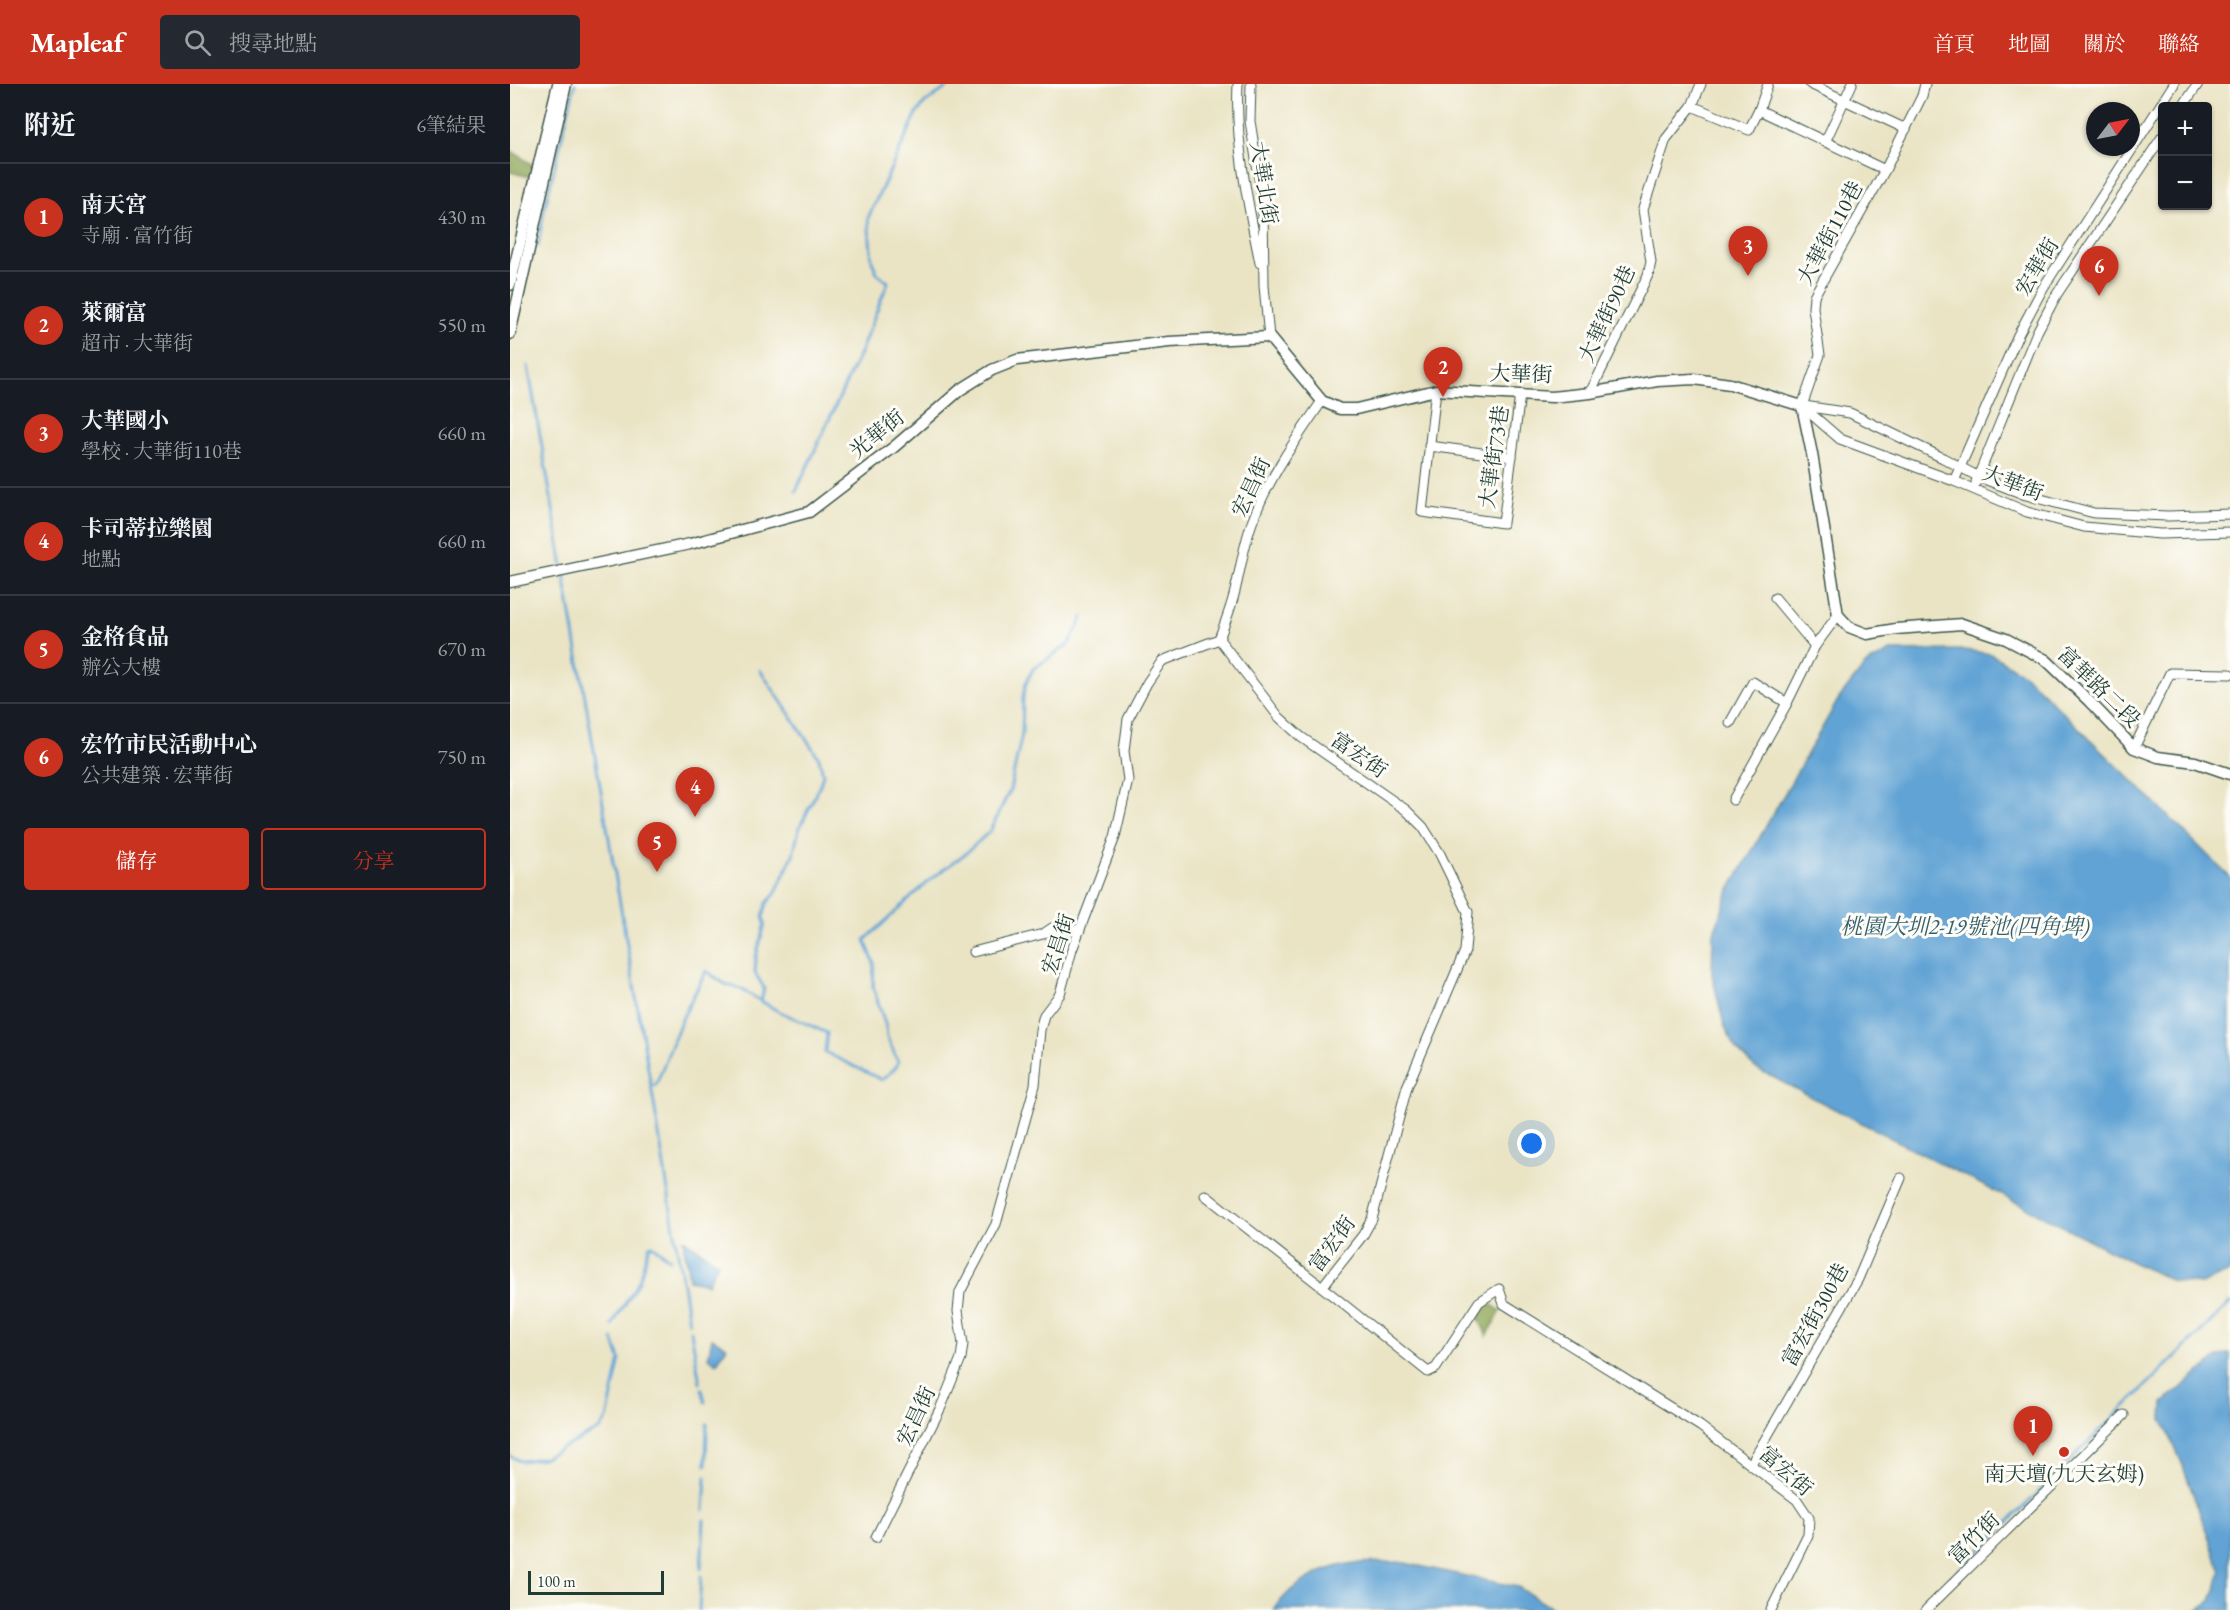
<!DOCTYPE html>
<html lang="zh-TW">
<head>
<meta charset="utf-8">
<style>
  body { margin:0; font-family:"EB Garamond","Noto Serif TC",serif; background:#242831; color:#f1f3f6 }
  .controls { position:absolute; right:18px; top:18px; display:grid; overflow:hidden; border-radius:6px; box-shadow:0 2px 4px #0004 }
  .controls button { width:54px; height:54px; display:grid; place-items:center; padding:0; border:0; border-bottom:2px solid #363941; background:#171b24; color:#f1f3f6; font:30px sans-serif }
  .compass { position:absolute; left:1576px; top:18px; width:54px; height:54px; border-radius:50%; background:#171b24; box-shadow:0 2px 4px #0004; rotate:58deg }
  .scale { position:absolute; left:18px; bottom:15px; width:136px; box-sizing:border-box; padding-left:6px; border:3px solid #1f3d34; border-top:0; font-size:16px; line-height:21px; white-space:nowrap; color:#1f3d34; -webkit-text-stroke:4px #fdfcf7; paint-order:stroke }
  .you { position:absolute; left:1022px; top:1060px; width:21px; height:21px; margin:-15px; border:4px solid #fff; border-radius:50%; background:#1a73e8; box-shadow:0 0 0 9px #1a73e833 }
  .badge { display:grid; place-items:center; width:39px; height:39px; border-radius:50%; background:#c8321e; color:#fff; font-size:20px; font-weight:700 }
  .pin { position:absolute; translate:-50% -50px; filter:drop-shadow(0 2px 3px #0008) }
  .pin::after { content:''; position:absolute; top:32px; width:21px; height:18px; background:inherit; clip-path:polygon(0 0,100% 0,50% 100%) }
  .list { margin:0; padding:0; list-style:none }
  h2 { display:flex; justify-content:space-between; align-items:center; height:78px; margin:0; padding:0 24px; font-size:26px }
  h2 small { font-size:20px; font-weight:400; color:#9ea1a6 }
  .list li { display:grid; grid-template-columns:39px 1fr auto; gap:18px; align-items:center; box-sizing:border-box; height:108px; padding:0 24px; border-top:2px solid #363941 }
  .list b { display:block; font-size:22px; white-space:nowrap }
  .list p { margin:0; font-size:20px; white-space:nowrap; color:#9ea1a6 }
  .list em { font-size:20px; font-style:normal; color:#9ea1a6 }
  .actions { display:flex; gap:12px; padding:18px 24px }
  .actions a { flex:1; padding:14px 0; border:2px solid #c8321e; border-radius:6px; text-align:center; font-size:21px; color:#c8321e }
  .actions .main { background:#c8321e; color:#fff }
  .icon { flex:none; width:33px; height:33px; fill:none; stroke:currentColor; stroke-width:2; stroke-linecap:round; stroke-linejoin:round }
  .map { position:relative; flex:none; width:1720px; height:1526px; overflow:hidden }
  header { display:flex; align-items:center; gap:36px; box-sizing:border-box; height:84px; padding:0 30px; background:#c8321e; color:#fff }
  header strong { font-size:28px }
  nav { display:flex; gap:33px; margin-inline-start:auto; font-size:21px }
  .search { width:420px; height:54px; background:#242831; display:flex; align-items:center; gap:15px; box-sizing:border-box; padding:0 21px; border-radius:6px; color:#9ea1a6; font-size:22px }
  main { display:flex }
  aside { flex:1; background:#171b24 }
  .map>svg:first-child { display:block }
</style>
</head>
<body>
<header>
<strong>Mapleaf</strong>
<div class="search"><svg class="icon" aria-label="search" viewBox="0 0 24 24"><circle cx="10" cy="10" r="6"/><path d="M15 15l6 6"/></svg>搜尋地點</div>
<nav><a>首頁</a><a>地圖</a><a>關於</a><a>聯絡</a></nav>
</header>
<main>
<aside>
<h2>附近<small>6筆結果</small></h2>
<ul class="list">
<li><span class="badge">1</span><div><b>南天宮</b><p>寺廟 · 富竹街</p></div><em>430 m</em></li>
<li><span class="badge">2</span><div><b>萊爾富</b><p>超市 · 大華街</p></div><em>550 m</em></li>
<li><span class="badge">3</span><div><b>大華國小</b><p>學校 · 大華街110巷</p></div><em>660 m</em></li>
<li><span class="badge">4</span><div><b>卡司蒂拉樂園</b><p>地點</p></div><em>660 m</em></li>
<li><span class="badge">5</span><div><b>金格食品</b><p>辦公大樓</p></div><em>670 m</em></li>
<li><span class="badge">6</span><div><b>宏竹市民活動中心</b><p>公共建築 · 宏華街</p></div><em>750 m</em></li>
</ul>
<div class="actions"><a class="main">儲存</a><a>分享</a></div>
</aside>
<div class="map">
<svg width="1720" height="1526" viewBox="0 0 1720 1526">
  <rect width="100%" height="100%" fill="#fdfcf7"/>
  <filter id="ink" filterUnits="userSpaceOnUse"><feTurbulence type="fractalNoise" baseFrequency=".0167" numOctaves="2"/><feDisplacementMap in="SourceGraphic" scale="12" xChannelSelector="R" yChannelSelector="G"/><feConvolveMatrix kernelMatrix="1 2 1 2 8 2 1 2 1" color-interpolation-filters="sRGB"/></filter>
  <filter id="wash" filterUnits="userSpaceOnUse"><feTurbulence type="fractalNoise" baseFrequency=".008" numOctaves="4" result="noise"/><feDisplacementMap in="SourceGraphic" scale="24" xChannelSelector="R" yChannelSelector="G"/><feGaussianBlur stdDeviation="1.35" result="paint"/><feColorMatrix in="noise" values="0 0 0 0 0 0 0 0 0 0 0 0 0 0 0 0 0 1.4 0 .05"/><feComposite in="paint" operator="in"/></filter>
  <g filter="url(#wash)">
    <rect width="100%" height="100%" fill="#eae4c5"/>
    <g fill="#8ca455" stroke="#567044" stroke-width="1.5">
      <path d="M 0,66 L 23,81 L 20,93 L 0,88 Z"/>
      <path d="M 980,1220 L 991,1227 L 977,1252 L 968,1233 L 976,1221 Z"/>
    </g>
    <g fill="#60a3d4" stroke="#407084" stroke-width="1.5">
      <path d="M 1455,566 L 1481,570 L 1515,591 L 1720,793 L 1720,1188 L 1691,1200 L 1663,1197 L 1624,1179 L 1245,984 L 1226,965 L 1214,941 L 1202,891 L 1203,851 L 1219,807 L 1328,616 L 1355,581 L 1380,567 Z"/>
      <path d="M 173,1155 L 208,1178 L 198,1200 L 179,1196 Z"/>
      <path d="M 202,1254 L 217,1263 L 207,1279 L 198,1274 Z"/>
      <path d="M 1720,1269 L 1720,1526 L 1687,1526 L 1701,1517 L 1711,1488 L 1671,1377 L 1652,1335 L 1653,1319 L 1708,1273 Z"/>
      <path d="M 890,1478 L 1008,1503 L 1045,1526 L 764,1526 C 778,1502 811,1485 838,1480 C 854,1477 873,1479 890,1478 Z"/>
    </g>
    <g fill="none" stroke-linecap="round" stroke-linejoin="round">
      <g stroke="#60a3d4" stroke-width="3">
        <path d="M 28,162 L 34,126 L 65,0"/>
        <path d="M 18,282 L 53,483"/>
        <path d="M 286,407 L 350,269 L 378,198 L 367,189 L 362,177 L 358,134 L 407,29 L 416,18 L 442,0"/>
        <path d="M 54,490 L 141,1002 L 146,1001 L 171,937 L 196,887 L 215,900 L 229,904 L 266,926 L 317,949 L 315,968 L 372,996 L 386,983 L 388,978 L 377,953 L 376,943 L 363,903 L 364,879 L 355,856 L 421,795 L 456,769 L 480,747 L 500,706 L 512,650 L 513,612 L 516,599 L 523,585 L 559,560 L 573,533"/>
        <path d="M 250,586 L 309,674 L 313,690 L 310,701 L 289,745 L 283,771 L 265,810 L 257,819 L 253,833 L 255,839 L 246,873 L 245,889 L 254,904 L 251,918"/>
        <path d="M 141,1001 L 179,1238"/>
        <path d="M 102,1241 L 129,1197 L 139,1162 L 142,1161 L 160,1175"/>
        <path d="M 181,1247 L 190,1299"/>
        <path d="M 192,1305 L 195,1318"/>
        <path d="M 0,1372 L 11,1377 L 33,1374 L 90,1345 L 97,1335 L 110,1275 L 103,1255"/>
        <path d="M 196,1381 L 197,1340"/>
        <path d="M 1545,1391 L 1720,1219"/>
        <path d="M 194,1426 L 196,1393"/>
        <path d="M 191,1485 L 194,1436"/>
        <path d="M 189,1526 L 191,1492"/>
        <path d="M 1409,1526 L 1534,1403"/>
      </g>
    </g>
  </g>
  <g filter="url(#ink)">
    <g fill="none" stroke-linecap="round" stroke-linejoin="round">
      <defs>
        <g id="minor">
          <path d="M 728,0 C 725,60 738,120 750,179"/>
          <path d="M 741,0 L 740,37 L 753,119 L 754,202 L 759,253"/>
          <path d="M 1300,0 L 1396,45"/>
          <path d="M 1182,22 L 1239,46 L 1249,26 L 1258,0"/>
          <path d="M 1673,22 L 1688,0"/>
          <path d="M 1249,26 L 1375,86"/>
          <path d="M 1315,58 L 1342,0"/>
          <path d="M 926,306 L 912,428 L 993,439 L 1010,311"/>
          <path d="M 1080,309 L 1138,191 L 1141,178 L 1133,125 L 1156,55 L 1182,22 L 1191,0"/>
          <path d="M 1292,322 L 1330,355 L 1444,397 L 1517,428 L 1574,443 L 1650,450 L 1720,448"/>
          <path d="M 1292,322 L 1310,271 L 1303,224 L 1304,212 L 1375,86 L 1412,12 L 1415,0"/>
          <path d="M 1294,322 L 1340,329 L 1433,374 L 1469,393 L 1516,411 L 1584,429 L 1658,432 L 1720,430"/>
          <path d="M 919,362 L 1002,373"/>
          <path d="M 1444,397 L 1508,251 L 1533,204 L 1664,0"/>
          <path d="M 1466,398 L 1527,248 L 1547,210 L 1652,53"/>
          <path d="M 1265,514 L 1305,562"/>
          <path d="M 709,555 L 769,633 L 791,653 L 896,726 L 913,743 L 930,770 L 958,828 L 955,867 L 897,1003 L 862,1135 L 853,1151 L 812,1203 L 918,1288 L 926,1284 L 969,1218 L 989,1205 L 994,1220 L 1190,1342 L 1287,1416 L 1299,1434 L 1298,1451 L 1261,1526"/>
          <path d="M 1220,639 L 1243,598 L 1277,619"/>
          <path d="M 1624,664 L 1660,589 L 1720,590"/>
          <path d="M 1223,716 L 1277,619 L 1305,562 L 1328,531"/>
          <path d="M 463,868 L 533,850 L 542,844 L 570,846"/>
          <path d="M 695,1111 L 812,1203"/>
          <path d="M 1241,1380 L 1348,1195 L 1391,1094"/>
          <path d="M 366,1453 L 431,1323 L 451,1274 L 453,1260 L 448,1227 L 450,1208 L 486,1140 L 525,1001 L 530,946 L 534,931 L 550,910 L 562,866 L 605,753 L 618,696 L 614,667 L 618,635 L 637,599 L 652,577 L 709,555 C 715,539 721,524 725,507 C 731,483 734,459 743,436 C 759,393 786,355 812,317"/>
          <path d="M 1416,1526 L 1614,1331"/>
        </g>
        <g id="tertiary">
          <path d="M 0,201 L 48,0"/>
          <path d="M 0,250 L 56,0"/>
          <path d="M 0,498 L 180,460 L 299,428 L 384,363 L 450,306 L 482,286 L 507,276 L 659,258 L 759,253 L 812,317 L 830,325 L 846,325 L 926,306 L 1042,313 L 1080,309 L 1147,297 L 1184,295 L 1220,300 L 1292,322 L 1302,370 L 1328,531 L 1339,543 L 1357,550 L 1386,545 L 1452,540 L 1496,555 L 1536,576 L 1579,617 L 1624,664 L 1648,673 L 1685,678 L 1720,690"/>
        </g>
      </defs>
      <use href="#minor" stroke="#3d564a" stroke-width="11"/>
      <use href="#tertiary" stroke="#3d564a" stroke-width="13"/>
      <use href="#minor" stroke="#fff" stroke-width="9"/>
      <use href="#tertiary" stroke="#fff" stroke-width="10"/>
    </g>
  </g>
  <circle fill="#c8321e" stroke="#fdfcf7" stroke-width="2" cx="1554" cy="1368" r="6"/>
  <g text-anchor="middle" stroke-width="6" stroke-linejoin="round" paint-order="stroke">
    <g font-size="21" fill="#1f3d34" stroke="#fdfcf7">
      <text transform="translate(754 99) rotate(81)" y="7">大華北街</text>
      <text transform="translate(1320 149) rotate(-62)" y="7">大華街110巷</text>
      <text transform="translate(1527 183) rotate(-59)" y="7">宏華街</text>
      <text transform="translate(1097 230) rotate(-65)" y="7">大華街90巷</text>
      <text transform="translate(1011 290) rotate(2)" y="7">大華街</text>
      <text transform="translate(367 350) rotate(-39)" y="7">光華街</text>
      <text transform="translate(984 373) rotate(-82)" y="7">大華街73巷</text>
      <text transform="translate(1503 399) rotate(21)" y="7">大華街</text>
      <text transform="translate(741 403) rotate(-65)" y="7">宏昌街</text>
      <text transform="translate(1589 603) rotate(44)" y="7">富華路二段</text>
      <text transform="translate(849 671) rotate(35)" y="7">富宏街</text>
      <text transform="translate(548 860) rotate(-72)" y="7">宏昌街</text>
      <text transform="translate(822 1160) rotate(-54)" y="7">富宏街</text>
      <text transform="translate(1305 1231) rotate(-61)" y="7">富宏街300巷</text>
      <text transform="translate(406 1332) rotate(-65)" y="7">宏昌街</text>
      <text transform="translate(1276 1387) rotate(41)" y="7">富宏街</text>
      <text transform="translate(1464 1454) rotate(-45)" y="7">富竹街</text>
    </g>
    <g font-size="21" fill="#1f3d34" stroke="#fdfcf7">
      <text x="1554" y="1397">南天壇(九天玄姆)</text>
    </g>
    <g font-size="22" font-style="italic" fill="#36616c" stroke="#fdfcf7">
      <text x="1455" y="850">桃園大圳2-19號池(四角埤)</text>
    </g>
  </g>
</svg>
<div class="controls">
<button>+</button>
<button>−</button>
</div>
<svg class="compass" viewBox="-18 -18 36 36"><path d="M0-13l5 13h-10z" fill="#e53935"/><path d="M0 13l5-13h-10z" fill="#9ea1a6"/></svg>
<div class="scale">100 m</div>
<div class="you"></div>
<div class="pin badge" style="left:1523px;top:1372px">1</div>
<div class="pin badge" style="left:933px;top:313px">2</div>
<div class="pin badge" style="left:1238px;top:192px">3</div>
<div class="pin badge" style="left:185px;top:733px">4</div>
<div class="pin badge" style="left:147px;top:788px">5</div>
<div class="pin badge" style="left:1589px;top:212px">6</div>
</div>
</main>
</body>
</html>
